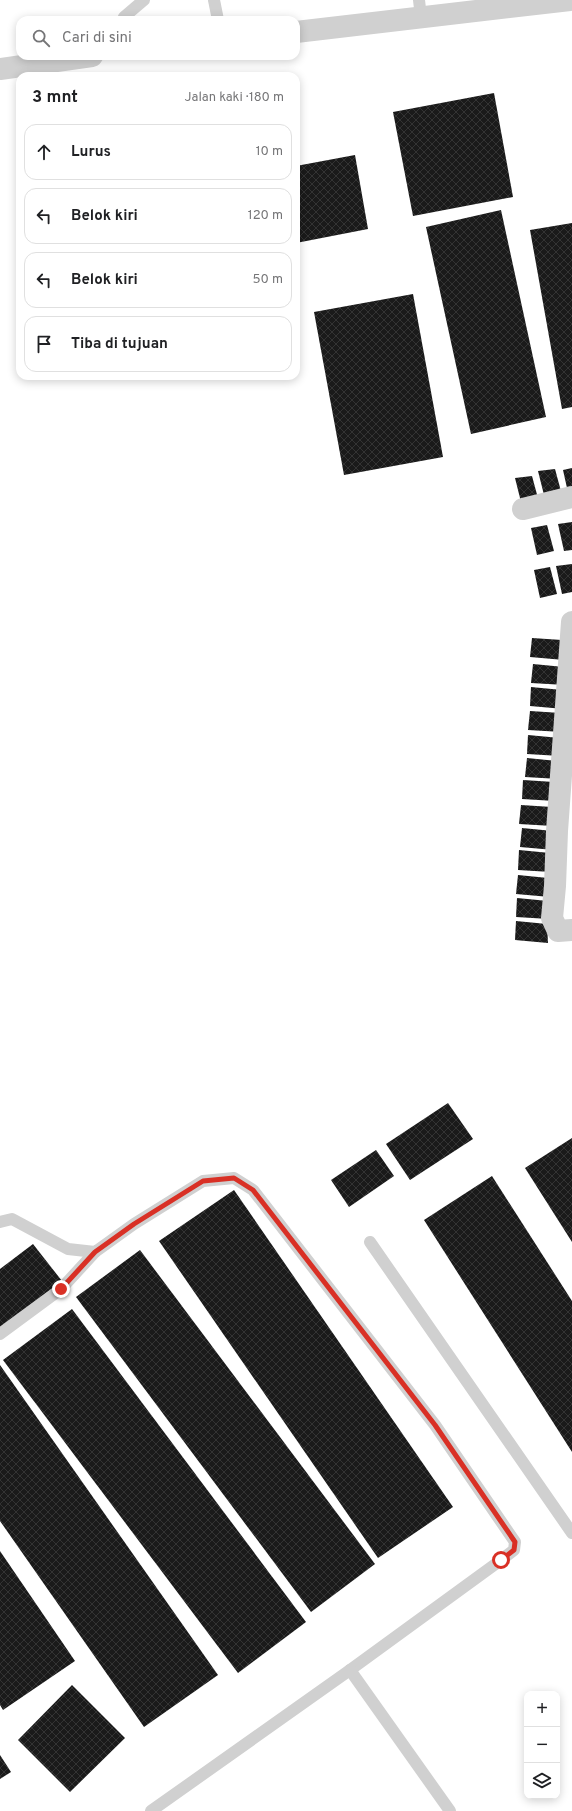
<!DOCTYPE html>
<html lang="id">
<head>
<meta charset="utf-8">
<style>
  body { margin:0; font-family:Overpass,sans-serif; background:#f6f6f6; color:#202124 }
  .controls { position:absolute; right:12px; bottom:12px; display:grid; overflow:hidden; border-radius:8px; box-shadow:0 2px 10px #0003 }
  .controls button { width:36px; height:36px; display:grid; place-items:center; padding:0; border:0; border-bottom:1px solid #e0e0e0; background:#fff; color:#202124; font:20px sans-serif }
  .stop { position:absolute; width:12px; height:12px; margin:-9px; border:3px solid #d93025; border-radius:50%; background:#fff }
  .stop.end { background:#d93025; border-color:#fff; box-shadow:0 1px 4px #0008 }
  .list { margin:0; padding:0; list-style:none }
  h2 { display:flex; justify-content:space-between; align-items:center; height:52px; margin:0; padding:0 16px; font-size:17px }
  h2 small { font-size:13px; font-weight:400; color:#757577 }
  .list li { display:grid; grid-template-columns:26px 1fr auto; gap:12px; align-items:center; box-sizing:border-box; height:56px; margin:0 8px 8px; padding:0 8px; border:1px solid #e0e0e0; border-radius:12px }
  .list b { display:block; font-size:15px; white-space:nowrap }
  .list em { font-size:13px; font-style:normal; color:#757577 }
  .icon { flex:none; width:22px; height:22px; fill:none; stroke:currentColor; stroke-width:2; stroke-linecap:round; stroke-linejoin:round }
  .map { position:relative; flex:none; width:572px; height:1811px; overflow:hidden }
  .search { position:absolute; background:#fff; box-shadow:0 2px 10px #0003; left:16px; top:16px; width:284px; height:44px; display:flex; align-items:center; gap:10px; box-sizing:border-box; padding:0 14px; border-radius:12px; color:#757577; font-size:15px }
  .panel { position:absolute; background:#fff; box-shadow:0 2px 10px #0003; left:16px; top:72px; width:284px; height:308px; border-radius:12px }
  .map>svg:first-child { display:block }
</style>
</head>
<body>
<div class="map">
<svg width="572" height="1811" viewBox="0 0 572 1811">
  <defs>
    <pattern id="building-cross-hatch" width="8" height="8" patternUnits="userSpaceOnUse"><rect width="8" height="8" fill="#1a1a1a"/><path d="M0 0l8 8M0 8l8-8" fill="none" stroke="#333"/></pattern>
  </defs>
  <rect width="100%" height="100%" fill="#fff"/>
  <g fill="url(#building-cross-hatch)">
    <path d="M 494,93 L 513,197 L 413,216 L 393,112 Z"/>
    <path d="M 355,155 L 368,229 L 296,243 L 296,166 Z"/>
    <path d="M 501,210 L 546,417 L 471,434 L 426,227 Z"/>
    <path d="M 572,223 L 572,407 L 562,409 L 530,230 Z"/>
    <path d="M 413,294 L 443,457 L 344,475 L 314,312 Z"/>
    <path d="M 572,468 L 572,496 L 569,497 L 563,470 Z"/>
    <path d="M 555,469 L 562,495 L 545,499 L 538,471 Z"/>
    <path d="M 532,476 L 539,502 L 522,506 L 515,478 Z"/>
    <path d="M 572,522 L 572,550 L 564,551 L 558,524 Z"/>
    <path d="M 547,525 L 554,551 L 537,555 L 531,528 Z"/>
    <path d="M 572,564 L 572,592 L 562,594 L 556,566 Z"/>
    <path d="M 550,567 L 557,594 L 540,598 L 534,570 Z"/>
    <path d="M 532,638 L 562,640 L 564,660 L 530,657 Z"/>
    <path d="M 533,664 L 564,667 L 565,685 L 531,683 Z"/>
    <path d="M 531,687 L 562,690 L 564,709 L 530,706 Z"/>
    <path d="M 530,711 L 561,713 L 562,732 L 528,730 Z"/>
    <path d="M 528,735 L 560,738 L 560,756 L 527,754 Z"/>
    <path d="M 527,758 L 557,761 L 559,779 L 525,777 Z"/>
    <path d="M 523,780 L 554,782 L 555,801 L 522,799 Z"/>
    <path d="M 521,805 L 552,807 L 553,826 L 519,824 Z"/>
    <path d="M 522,828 L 553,831 L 554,850 L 520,847 Z"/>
    <path d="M 519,850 L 550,853 L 551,872 L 518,870 Z"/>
    <path d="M 518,875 L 548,878 L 550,897 L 516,894 Z"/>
    <path d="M 517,898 L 548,901 L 549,919 L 516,917 Z"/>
    <path d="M 516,921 L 547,924 L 548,943 L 515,940 Z"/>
    <path d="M 448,1103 L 473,1139 L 410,1180 L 386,1144 Z"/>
    <path d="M 572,1138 L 572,1242 L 525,1168 Z"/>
    <path d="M 376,1150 L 394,1176 L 349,1207 L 331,1180 Z"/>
    <path d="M 492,1176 L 572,1301 L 572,1452 L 424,1220 Z"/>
    <path d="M 234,1190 L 453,1507 L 378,1558 L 159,1241 Z"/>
    <path d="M 33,1244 L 62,1281 L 0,1329 L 0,1269 Z"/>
    <path d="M 140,1250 L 375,1564 L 311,1612 L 76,1297 Z"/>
    <path d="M 72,1309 L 306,1622 L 238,1673 L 3,1360 Z"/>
    <path d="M 0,1365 L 218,1675 L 144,1727 L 0,1521 Z"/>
    <path d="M 0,1551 L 75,1661 L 3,1710 L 0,1705 Z"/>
    <path d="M 72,1685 L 125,1738 L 70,1792 L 18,1740 Z"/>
    <path d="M 0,1755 L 11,1772 L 0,1779 Z"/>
  </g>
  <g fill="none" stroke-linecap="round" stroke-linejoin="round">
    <g stroke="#d0d0d0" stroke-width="12">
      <path d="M 214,0 L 218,20"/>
      <path d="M 419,0 L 421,17"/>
      <path d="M 123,20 L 124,17 L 144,0"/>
      <path d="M 0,1222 L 12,1219 L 68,1249 L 95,1252 L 134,1224 L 203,1181 L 234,1178 L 253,1190 L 435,1425 L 515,1542 L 514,1550 L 501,1560 L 350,1670 L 151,1811"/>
      <path d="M 370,1242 L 572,1533"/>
      <path d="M 0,1334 L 61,1289 L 95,1252"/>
      <path d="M 350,1670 L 450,1811"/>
    </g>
    <g stroke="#d0d0d0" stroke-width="22">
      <path d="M 296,32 L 570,0"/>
      <path d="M 0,69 L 92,56"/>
      <path d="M 523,509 L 572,497"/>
      <path d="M 572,622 L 557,831 L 555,886 L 552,918 L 558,931 L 572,930"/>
    </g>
  </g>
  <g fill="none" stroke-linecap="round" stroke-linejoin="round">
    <path stroke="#d93025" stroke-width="5" d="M 61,1289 L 95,1252 L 134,1224 L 203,1181 L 234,1178 L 253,1190 L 435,1425 L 515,1542 L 514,1550 L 501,1560"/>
  </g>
</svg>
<div class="controls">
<button>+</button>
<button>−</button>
<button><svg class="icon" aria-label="layers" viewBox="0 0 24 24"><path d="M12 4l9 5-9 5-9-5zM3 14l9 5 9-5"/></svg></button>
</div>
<div class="stop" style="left:501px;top:1560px"></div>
<div class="stop end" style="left:61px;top:1289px"></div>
<div class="search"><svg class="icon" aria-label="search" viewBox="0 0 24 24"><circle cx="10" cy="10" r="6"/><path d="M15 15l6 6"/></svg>Cari di sini</div>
<section class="panel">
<h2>3 mnt<small>Jalan kaki · 180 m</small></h2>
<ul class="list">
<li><svg class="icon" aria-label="ahead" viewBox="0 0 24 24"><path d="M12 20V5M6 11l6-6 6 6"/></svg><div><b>Lurus</b></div><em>10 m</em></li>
<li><svg class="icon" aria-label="left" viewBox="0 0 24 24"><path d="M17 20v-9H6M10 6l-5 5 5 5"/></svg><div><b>Belok kiri</b></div><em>120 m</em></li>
<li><svg class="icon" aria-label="left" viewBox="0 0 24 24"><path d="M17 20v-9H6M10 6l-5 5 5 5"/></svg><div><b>Belok kiri</b></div><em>50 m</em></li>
<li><svg class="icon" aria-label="arrive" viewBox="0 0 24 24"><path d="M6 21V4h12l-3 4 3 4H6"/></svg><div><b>Tiba di tujuan</b></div></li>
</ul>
</section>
</div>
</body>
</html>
